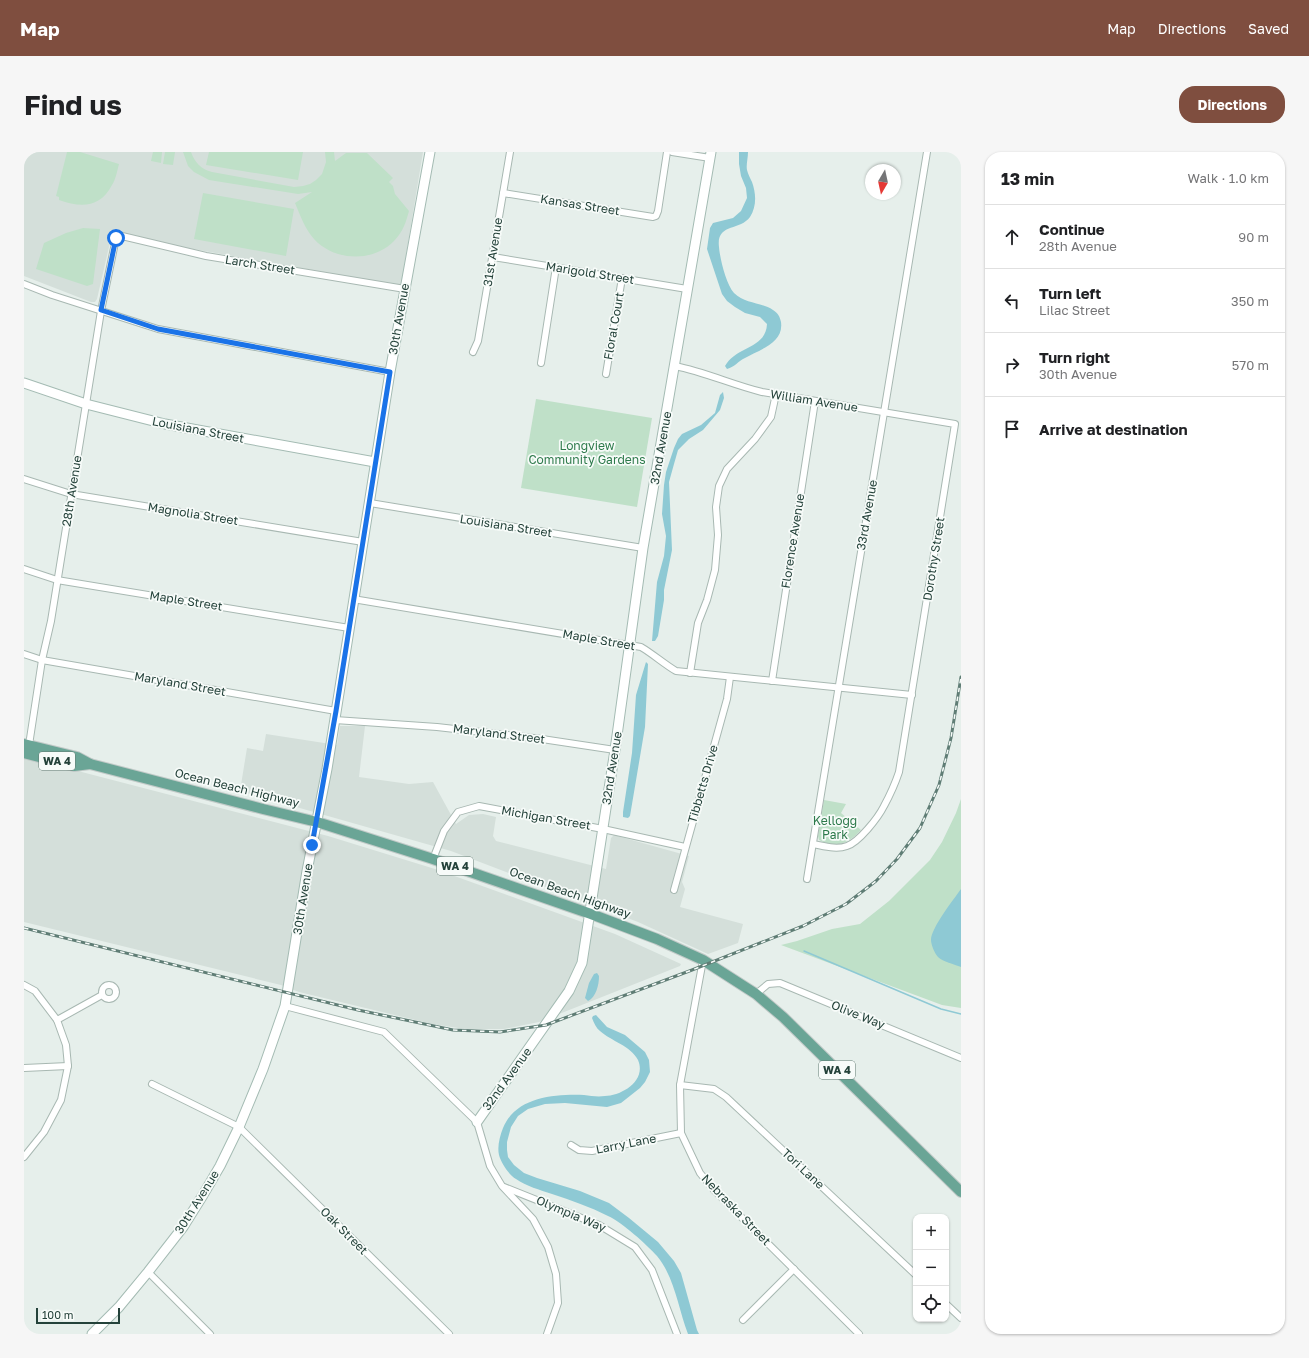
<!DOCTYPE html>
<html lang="en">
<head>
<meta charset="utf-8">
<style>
  body { margin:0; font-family:"Golos Text",sans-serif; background:#f6f6f6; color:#202124 }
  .controls { position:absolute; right:12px; bottom:12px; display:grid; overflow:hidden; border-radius:8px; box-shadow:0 1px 3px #0004 }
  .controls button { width:36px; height:36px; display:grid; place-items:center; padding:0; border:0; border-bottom:1px solid #e0e0e0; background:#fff; color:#202124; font:20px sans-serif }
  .compass { position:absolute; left:841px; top:12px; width:36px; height:36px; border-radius:50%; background:#fff; box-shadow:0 1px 3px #0004; rotate:189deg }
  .scale { position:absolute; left:12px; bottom:10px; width:84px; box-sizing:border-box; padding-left:4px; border:2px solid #24423a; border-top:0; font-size:11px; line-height:14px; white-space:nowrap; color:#24423a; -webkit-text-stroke:3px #f7fbf9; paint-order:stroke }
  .stop { position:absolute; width:12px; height:12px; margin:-9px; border:3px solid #1a73e8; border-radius:50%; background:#fff }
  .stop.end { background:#1a73e8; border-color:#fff; box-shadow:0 1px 4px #0008 }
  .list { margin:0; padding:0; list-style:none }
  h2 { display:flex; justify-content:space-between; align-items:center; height:52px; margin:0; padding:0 16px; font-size:17px }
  h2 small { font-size:13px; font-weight:400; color:#757577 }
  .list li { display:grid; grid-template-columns:26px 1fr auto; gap:12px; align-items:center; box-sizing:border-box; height:64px; padding:0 16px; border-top:1px solid #e0e0e0 }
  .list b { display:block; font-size:15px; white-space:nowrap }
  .list p { margin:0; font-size:13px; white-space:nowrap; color:#757577 }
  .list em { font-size:13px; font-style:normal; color:#757577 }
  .icon { flex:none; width:22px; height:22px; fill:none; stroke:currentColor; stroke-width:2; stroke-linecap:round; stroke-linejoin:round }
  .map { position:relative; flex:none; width:937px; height:1182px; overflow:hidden; border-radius:16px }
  header { display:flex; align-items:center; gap:24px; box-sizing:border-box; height:56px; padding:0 20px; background:#7f4e3f; color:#fff }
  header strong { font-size:19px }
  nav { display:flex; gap:22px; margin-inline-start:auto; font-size:14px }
  .intro { display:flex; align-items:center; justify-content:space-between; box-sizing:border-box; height:96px; padding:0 24px }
  h1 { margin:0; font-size:28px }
  .button { padding:10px 18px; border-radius:16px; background:#7f4e3f; color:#fff; font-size:14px; font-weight:700 }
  main { display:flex; gap:24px; padding:0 24px }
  aside { flex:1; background:#fff; border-radius:16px; box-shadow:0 1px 3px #0004 }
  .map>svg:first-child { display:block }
</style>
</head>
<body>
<header>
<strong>Map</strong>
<nav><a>Map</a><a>Directions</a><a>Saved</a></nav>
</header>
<div class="intro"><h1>Find us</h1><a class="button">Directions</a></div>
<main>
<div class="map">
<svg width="937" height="1182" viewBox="0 0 937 1182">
  <rect width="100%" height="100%" fill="#e6efeb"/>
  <g fill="#d4dfda">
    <path d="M 0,0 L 399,0 L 377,134 L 158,95 L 96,80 L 88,82 L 73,147 L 71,150 L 67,150 L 0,124 Z"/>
    <path d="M 316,574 L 341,574 L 335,625 L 385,632 L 409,630 L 432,672 L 445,663 L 459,662 L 472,665 L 469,684 L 472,689 L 582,717 L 587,686 L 590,683 L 665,704 L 658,730 L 661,737 L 656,755 L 719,772 L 714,791 L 684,802 L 614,770 L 427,699 L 216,639 L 223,596 L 239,599 L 242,582 L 313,593 Z"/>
    <path d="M 0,605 L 304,684 L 411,717 L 591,782 L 657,812 L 656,814 L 515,870 L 480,877 L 441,877 L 408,872 L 275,840 L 257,833 L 0,770 Z"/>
  </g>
  <g fill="#bfe0c8">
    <path d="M 43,0 L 56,0 L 95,12 C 93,19 92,27 88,33 C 76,56 57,56 35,48 L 35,45 L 32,44 Z"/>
    <path d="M 129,0 L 138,0 L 137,11 L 127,9 Z"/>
    <path d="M 141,0 L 151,0 L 149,13 L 139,12 Z"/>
    <path d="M 159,0 L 167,0 C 171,11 177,17 188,20 L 270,35 L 279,34 L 286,32 L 292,28 L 298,22 L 302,10 L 301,0 L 310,0 L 311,9 L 322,1 L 343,1 L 369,26 L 365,30 L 369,34 L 371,42 L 385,59 C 382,70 379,80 370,89 C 349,111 310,109 290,87 C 281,77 276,63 271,51 L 288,40 L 274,42 L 185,28 L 170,20 L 164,14 Z"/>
    <path d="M 185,0 L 279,0 L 274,28 L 182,13 Z"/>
    <path d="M 179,41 L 270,57 L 262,104 L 170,87 Z"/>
    <path d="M 59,76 L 76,77 L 69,132 L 63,134 L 12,117 L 20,91 L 42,81 Z"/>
    <path d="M 512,247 L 628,266 L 613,355 L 497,336 Z"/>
    <path d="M 937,647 L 937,856 L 918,853 L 757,793 L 773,789 L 808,777 L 836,772 L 865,749 L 906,708 L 918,690 L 932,661 Z"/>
    <path d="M 800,648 L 822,652 L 817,661 L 837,678 C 825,691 813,697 795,688 L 794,684 Z"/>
  </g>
  <g fill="#8ec9d4">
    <path d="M 715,0 L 724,0 C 724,6 722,13 723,18 C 724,22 726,26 728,30 C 732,41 733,54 726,65 C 716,79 692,71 695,95 C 696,107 702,132 710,141 C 721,152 737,150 749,158 C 754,161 756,165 757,170 C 760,191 735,198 721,206 C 714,209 711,215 703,217 L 701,214 C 712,194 742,197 743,172 L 736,165 L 721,161 L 711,155 L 703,149 L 698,142 L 683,97 L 686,76 L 689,71 L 709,66 L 717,59 L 723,46 L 722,36 L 717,24 L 715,12 Z"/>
    <path d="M 699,240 L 700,246 L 696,258 L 679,278 L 665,287 L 654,298 L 650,312 L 645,330 L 648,398 L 640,438 L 640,448 L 634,484 L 631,489 L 628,489 L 633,430 L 640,404 L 642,384 L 638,362 L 640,333 L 642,320 L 650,296 L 654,287 L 658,282 L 677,273 L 691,261 L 696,243 Z"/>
    <path d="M 622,510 L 624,512 L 621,575 L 606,664 L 604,666 L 599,665 L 599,660 L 608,601 L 612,543 Z"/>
    <path d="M 937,737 L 937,815 C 930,812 919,810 914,805 C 911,802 907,793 907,788 C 907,776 930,747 937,737 Z"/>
    <path d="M 573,821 L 575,824 C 575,833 572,845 564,849 L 561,846 L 565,831 L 570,822 Z"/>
    <path d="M 572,863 L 583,875 L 601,883 L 621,900 L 625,908 L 626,920 L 621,930 L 616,936 L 597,951 L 583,955 L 541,951 L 521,952 L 504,957 L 494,964 L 487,975 L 483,990 L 483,998 L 484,1005 L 490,1013 L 500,1021 L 513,1026 L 556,1039 L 585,1051 L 605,1066 L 634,1090 L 650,1109 L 657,1121 L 673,1178 L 675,1182 L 664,1182 C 654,1156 651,1126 633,1104 C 623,1093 598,1070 584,1064 C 566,1055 547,1048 528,1042 C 516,1038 502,1034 492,1027 C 485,1023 477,1011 475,1003 C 473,994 476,984 479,976 C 492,945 530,942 560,943 C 567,944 574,945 581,944 C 597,944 623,929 614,908 C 607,894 587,889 576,879 C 572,876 570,871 568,866 L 569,864 Z"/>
  </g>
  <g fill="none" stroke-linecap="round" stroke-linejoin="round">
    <path stroke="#8ec9d4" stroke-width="1.5" d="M 780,799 L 917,857 L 937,862"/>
    <defs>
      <g id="street">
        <path d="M 648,0 L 686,6"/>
        <path d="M 479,41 L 629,65 L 632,64 L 634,59 L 643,0"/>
        <path d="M 469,105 L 663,137"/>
        <path d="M 0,132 L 28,143 L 134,177 L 366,220"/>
        <path d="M 449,200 L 454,189 L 486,0"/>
        <path d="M 517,211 L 532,115"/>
        <path d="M 651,214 C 681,220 709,233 738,240 L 931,272 L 875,620 C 871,632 866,643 860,654 C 854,666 835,690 823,694 C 812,698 800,694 789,692"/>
        <path d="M 582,222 L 598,126"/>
        <path d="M 0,327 L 47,342 L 339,390"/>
        <path d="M 346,351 L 619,396"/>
        <path d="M 0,417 L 33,428 L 325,476"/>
        <path d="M 329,447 L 617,495 C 629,502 640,512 652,519 L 888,543"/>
        <path d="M 0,502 L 18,508 L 312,559"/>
        <path d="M 666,521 L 674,471 L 683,448 L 691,418 L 694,383 L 692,355 L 695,334 L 703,317 L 731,287 L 747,265 L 752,242"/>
        <path d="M 748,529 L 791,249"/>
        <path d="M 311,568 L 413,575 L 518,587 L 591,598"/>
        <path d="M 5,593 L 18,508 L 27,469 L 77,159 L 92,86 L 98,84 L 182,104 L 381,137"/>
        <path d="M 409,707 L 420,679 L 434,660 L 455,654 L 579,677 L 661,695"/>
        <path d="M 783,727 L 903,0"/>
        <path d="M 650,738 L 703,547 L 706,525"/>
        <path d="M 679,808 L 656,933 L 657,981 L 676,1021 L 690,1038 L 835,1182"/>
        <circle cx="85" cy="840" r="7"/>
        <path d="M 0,833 L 11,839 L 33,868 L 42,893 L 44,914 L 37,948 L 20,980 L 0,1005"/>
        <path d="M 732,842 L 744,832 L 756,831 L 937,906"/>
        <path d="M 261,854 L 360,880 L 453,970 L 466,1014 L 478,1034 L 509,1067 L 524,1095 L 532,1122 L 534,1151 L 523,1182"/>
        <path d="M 33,868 L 78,843"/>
        <path d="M 0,916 L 44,914"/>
        <path d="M 128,932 L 215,975 L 425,1182"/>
        <path d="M 656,933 L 690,937 L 702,945 L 892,1123"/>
        <path d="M 547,993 L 555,998 L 568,999 L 657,981"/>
        <path d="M 480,1035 L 575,1073 L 611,1095 L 628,1118 L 653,1182"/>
        <path d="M 124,1120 L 186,1182"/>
        <path d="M 922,1152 L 937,1166"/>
        <path d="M 719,1168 L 770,1117"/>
      </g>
      <g id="secondary">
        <path d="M 0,231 L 62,252 L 141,272 L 351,310"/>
        <path d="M 453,970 L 545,839 L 558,811 L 591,598 L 619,396 L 687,0"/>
        <path d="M 68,1182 L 95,1155 L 124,1120 L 159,1075 L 179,1043 L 196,1014 L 215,975 L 239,917 L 261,854 L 283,719 L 303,617 L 366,220 L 406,0"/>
      </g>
      <g id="primary">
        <path d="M 0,592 L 53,605 L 66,612 L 239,657 L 293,670 L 409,707 L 567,762 L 633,787 L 679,808 L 732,842 L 759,865 L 937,1040"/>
        <path d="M 0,601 L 50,614 L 66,612"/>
      </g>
    </defs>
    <use href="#street" stroke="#a8b8b2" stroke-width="8"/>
    <use href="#secondary" stroke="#a4bbb3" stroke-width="11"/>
    <use href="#primary" stroke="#c2cac8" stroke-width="12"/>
    <use href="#street" stroke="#fff" stroke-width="6"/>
    <use href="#secondary" stroke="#fff" stroke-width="9"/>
    <use href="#primary" stroke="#6aa596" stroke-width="10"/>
    <defs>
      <path id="rail" d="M 0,776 L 334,858 L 429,878 L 476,880 L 522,873 L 668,818 L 779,774 L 822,752 L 852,729 L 873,707 L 896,676 L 915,633 L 927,586 L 937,525"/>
    </defs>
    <use href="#rail" stroke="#5f7d75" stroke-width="3"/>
    <use href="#rail" stroke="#f7fbf9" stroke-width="1.5" stroke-dasharray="4.5" stroke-linecap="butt"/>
  </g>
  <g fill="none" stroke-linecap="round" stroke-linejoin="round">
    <path stroke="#1a73e8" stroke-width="5" d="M 92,86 L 77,158 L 134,177 L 366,220 L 312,559 L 288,693"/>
  </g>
  <g text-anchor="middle" stroke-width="3.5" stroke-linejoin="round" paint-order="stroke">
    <g fill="#f7fbf9" stroke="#637a73" stroke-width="1">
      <rect x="15" y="600" width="36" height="18" rx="3"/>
      <rect x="413" y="705" width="36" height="18" rx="3"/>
      <rect x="795" y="909" width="36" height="18" rx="3"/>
    </g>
    <g font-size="11" font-weight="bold" fill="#24423a">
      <text x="33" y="613">WA 4</text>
      <text x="431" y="718">WA 4</text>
      <text x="813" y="922">WA 4</text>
    </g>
    <g font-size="12" fill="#24423a" stroke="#f7fbf9">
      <text transform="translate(556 53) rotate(9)" y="4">Kansas Street</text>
      <text transform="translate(469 100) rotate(-81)" y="4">31st Avenue</text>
      <text transform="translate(236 113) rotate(9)" y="4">Larch Street</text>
      <text transform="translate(566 121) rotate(9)" y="4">Marigold Street</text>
      <text transform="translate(375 167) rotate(-80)" y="4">30th Avenue</text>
      <text transform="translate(590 174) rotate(-80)" y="4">Floral Court</text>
      <text transform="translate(790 249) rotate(9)" y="4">William Avenue</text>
      <text transform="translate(174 278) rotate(11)" y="4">Louisiana Street</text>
      <text transform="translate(637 296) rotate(-80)" y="4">32nd Avenue</text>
      <text transform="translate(48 339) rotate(-81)" y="4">28th Avenue</text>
      <text transform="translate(169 362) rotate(9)" y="4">Magnolia Street</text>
      <text transform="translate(843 363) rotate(-80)" y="4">33rd Avenue</text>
      <text transform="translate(482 374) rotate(9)" y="4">Louisiana Street</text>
      <text transform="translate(769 389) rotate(-81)" y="4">Florence Avenue</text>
      <text transform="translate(910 407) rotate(-81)" y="4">Dorothy Street</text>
      <text transform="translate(162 449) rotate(9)" y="4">Maple Street</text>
      <text transform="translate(575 488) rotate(10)" y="4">Maple Street</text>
      <text transform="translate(156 532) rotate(10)" y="4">Maryland Street</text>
      <text transform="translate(475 582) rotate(7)" y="4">Maryland Street</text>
      <text transform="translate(588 616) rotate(-81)" y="4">32nd Avenue</text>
      <text transform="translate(679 632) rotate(-74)" y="4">Tibbetts Drive</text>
      <text transform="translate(213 636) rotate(14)" y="4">Ocean Beach Highway</text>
      <text transform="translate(522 666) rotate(10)" y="4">Michigan Street</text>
      <text transform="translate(546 741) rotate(20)" y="4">Ocean Beach Highway</text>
      <text transform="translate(279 747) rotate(-81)" y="4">30th Avenue</text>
      <text transform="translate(834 863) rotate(22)" y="4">Olive Way</text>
      <text transform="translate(483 927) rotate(-54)" y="4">32nd Avenue</text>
      <text transform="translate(602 992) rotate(-11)" y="4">Larry Lane</text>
      <text transform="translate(779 1017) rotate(43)" y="4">Tori Lane</text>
      <text transform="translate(173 1050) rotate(-58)" y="4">30th Avenue</text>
      <text transform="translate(712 1058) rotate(46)" y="4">Nebraska Street</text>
      <text transform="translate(547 1062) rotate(23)" y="4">Olympia Way</text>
      <text transform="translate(320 1079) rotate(45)" y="4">Oak Street</text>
    </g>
    <g font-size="12" fill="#2d7a4b" stroke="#f7fbf9">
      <text x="563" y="298">Longview<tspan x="563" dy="14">Community Gardens</tspan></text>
      <text x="811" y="673">Kellogg<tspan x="811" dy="14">Park</tspan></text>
    </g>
  </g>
</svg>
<div class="controls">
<button>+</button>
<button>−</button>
<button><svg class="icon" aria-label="locate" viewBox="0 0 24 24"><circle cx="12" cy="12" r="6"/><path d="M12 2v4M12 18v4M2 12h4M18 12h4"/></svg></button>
</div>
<svg class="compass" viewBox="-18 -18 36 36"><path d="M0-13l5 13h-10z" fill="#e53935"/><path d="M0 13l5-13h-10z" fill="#757577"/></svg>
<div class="scale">100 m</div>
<div class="stop" style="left:92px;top:86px"></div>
<div class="stop end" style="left:288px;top:693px"></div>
</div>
<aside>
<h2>13 min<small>Walk · 1.0 km</small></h2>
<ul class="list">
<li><svg class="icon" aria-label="ahead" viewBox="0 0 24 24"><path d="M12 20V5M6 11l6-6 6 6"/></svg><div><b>Continue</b><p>28th Avenue</p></div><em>90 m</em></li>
<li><svg class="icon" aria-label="left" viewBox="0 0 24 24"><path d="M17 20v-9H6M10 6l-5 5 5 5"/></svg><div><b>Turn left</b><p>Lilac Street</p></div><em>350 m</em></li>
<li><svg class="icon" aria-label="right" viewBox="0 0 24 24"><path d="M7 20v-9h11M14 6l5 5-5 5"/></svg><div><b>Turn right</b><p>30th Avenue</p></div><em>570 m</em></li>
<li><svg class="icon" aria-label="arrive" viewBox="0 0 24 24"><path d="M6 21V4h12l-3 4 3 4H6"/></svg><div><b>Arrive at destination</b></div></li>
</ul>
</aside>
</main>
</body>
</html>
